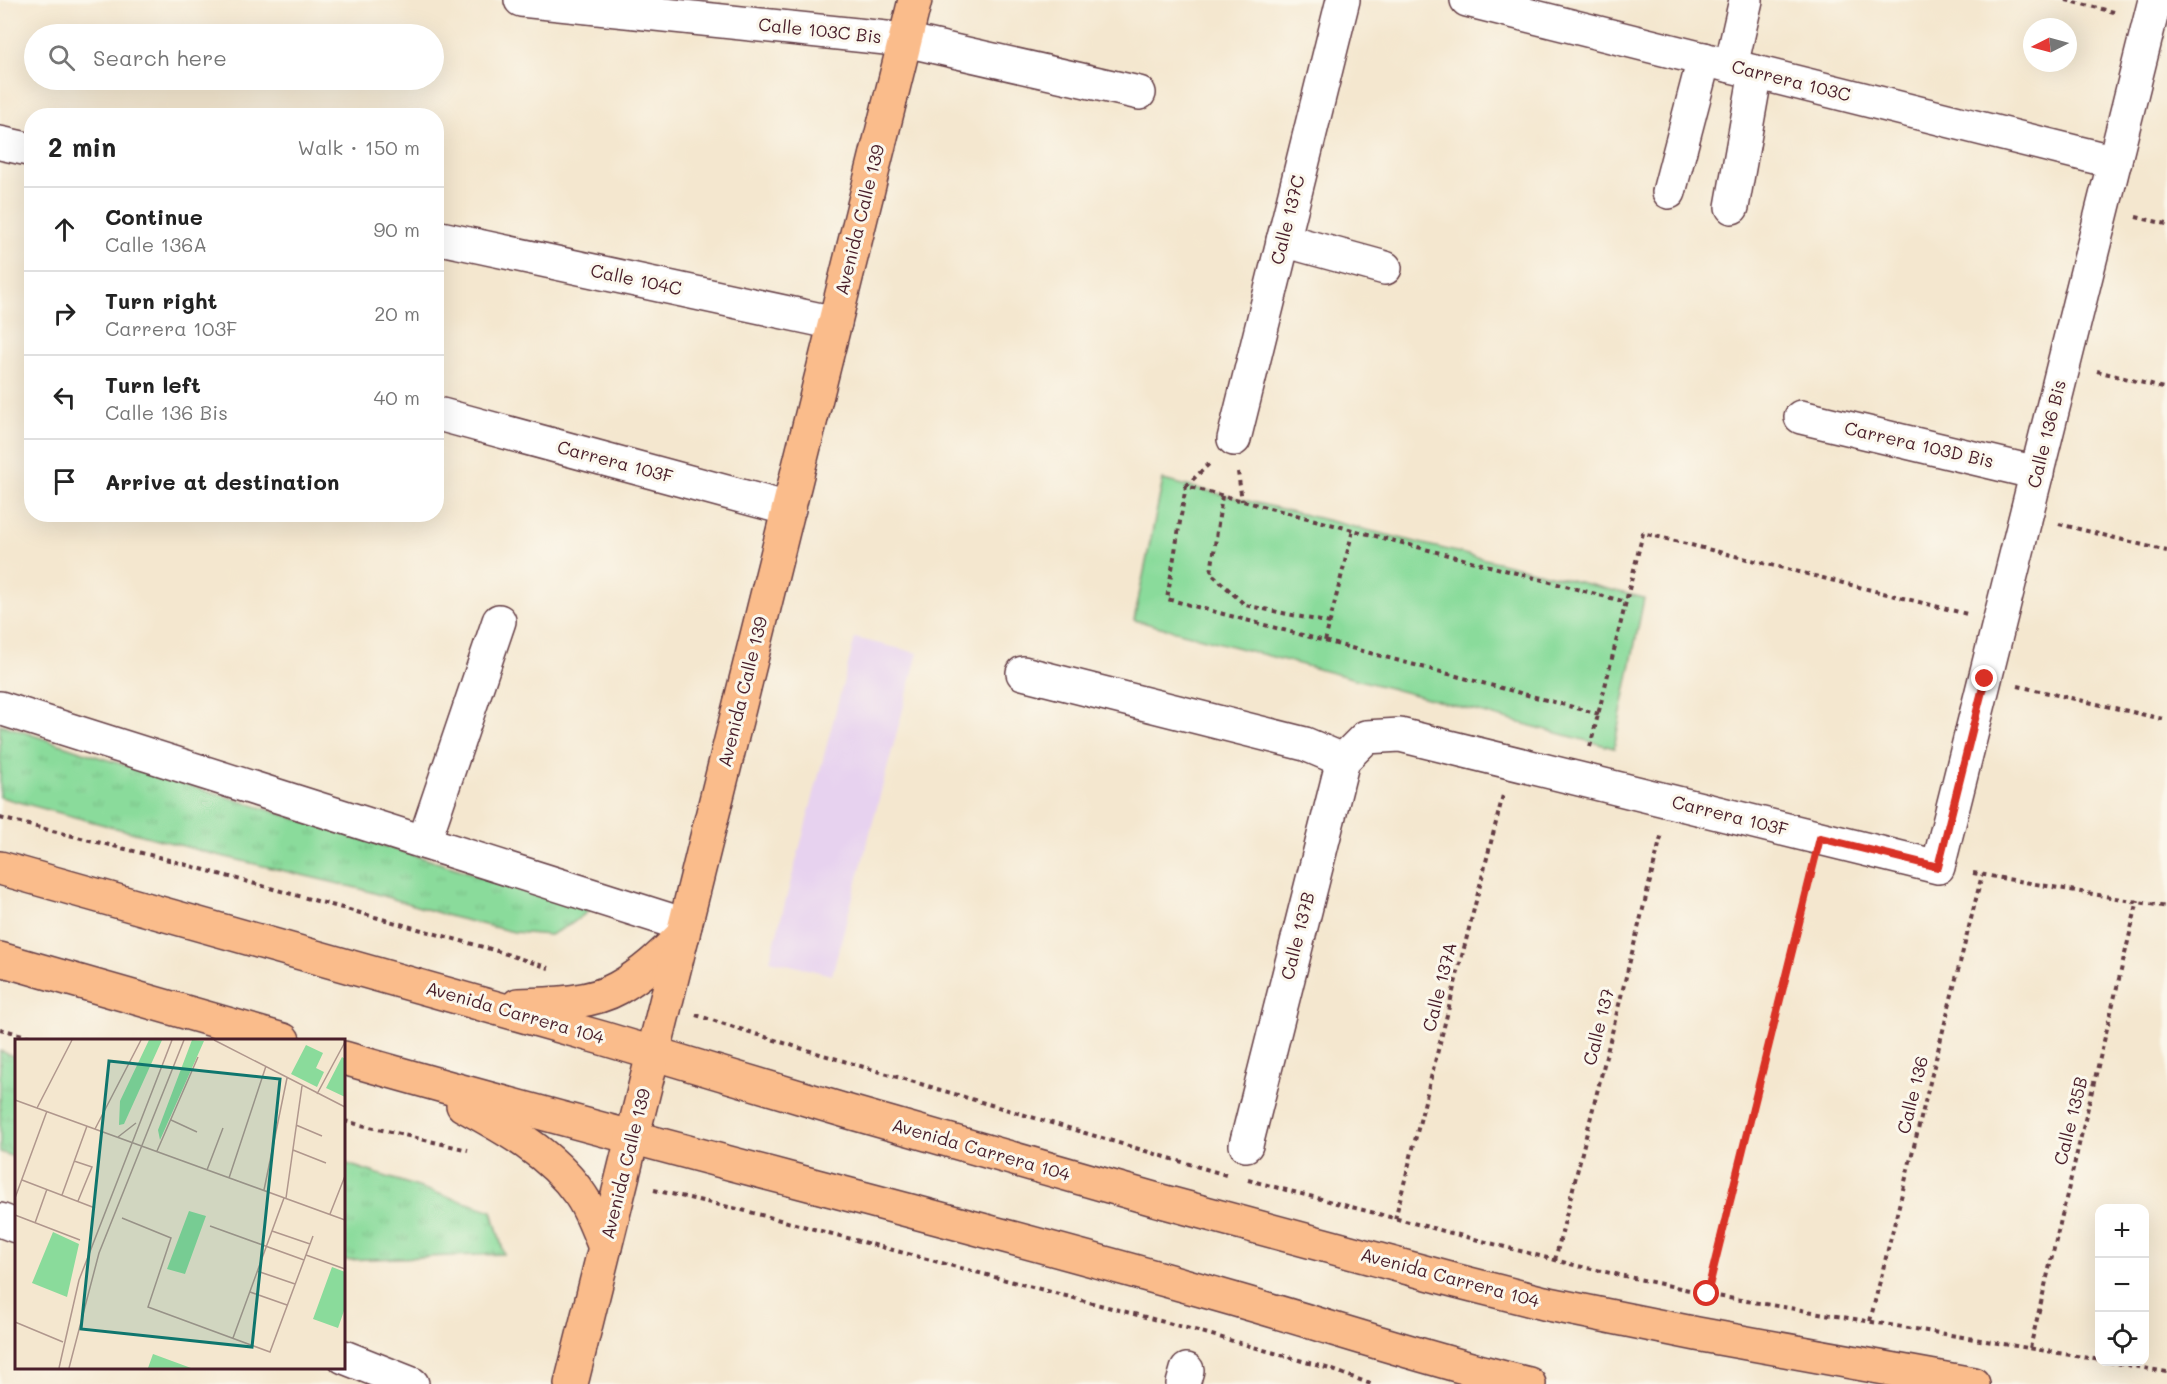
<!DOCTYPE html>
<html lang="en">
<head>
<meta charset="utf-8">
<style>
  body { margin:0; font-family:Mali,sans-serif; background:#f2f2f2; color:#222 }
  .controls { position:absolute; right:18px; bottom:18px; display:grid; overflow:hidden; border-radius:12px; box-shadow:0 6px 24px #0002 }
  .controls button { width:54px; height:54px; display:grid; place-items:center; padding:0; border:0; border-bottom:2px solid #e0e0e0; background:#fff; color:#222; font:30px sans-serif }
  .compass { position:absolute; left:2023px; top:18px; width:54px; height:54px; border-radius:50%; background:#fff; box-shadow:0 6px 24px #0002; rotate:264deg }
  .stop { position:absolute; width:18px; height:18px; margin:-14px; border:4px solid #d93025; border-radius:50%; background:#fff }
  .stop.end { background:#d93025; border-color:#fff; box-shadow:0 2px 6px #0008 }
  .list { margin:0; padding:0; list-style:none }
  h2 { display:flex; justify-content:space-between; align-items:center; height:78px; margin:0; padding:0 24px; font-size:26px }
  h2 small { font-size:20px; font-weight:400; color:#767676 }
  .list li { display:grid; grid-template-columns:39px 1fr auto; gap:18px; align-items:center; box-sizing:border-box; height:84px; padding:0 24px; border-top:2px solid #e0e0e0 }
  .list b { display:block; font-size:22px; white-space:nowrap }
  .list p { margin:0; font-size:20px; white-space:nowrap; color:#767676 }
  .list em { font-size:20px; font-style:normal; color:#767676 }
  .icon { flex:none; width:33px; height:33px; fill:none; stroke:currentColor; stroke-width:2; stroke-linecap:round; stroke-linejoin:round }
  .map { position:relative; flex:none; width:2167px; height:1384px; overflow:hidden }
  .search { position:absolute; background:#fff; box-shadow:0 6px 24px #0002; left:24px; top:24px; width:420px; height:66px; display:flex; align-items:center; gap:15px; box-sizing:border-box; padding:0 21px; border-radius:33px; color:#767676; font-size:22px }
  .panel { position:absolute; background:#fff; box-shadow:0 6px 24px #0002; left:24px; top:108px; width:420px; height:414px; border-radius:24px }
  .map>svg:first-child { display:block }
</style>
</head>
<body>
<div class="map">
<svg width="2167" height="1384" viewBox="0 0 2167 1384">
  <defs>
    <pattern id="grass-tufts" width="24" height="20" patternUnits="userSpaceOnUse" patternTransform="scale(1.5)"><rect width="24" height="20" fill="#8adb9b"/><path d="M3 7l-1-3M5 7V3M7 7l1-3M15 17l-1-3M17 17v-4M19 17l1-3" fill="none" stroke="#79bc86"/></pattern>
  </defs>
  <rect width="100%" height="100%" fill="#fbf7ec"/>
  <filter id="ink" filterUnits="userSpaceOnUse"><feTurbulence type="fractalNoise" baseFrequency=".0167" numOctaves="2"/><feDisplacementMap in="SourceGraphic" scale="12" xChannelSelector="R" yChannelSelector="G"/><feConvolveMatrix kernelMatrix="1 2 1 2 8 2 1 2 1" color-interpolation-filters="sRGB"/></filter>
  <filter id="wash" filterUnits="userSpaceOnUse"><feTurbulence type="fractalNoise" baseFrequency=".008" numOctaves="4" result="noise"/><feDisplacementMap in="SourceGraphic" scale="24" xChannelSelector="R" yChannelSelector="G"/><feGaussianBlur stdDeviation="1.35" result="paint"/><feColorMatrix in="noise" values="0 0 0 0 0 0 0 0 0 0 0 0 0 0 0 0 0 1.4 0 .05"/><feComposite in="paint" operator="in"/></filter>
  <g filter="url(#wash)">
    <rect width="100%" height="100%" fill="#f4e7cf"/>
    <path fill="#e7d2ef" d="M 855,638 L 918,653 L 832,975 L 770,960 Z"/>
    <g fill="url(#grass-tufts)" stroke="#6a7d63" stroke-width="1.5">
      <path d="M 0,724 L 92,755 L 590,910 L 571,924 L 550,935 L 514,932 L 452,917 L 361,889 L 213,854 L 0,797 Z"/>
      <path d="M 0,1051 L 16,1057 L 16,1158 L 0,1152 Z"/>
      <path d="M 344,1163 L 492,1211 L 504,1254 L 344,1260 Z"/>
    </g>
    <path fill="#8adb9b" stroke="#6a7d63" stroke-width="1.5" d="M 1163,480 L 1644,598 L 1614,748 L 1134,620 Z"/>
  </g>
  <g filter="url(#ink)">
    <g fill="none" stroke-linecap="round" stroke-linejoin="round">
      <defs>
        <g id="minor">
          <path d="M 521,0 L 905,40 L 1139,93"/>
          <path d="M 1467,0 L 2115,162"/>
          <path d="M 1731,66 L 1746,0"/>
          <path d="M 0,143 L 32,150"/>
          <path d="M 1669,192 L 1704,59"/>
          <path d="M 1732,207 L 1756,72"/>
          <path d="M 436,237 L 835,323"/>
          <path d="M 1283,240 L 1385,268"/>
          <path d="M 442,415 L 789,509"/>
          <path d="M 1801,417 L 2037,473"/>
          <path d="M 1234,439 L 1343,0"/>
          <path d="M 1023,673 L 1305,744 L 1343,760"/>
          <path d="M 0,708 L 685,925"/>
          <path d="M 424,842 L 499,621"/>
          <path d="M 1246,1145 L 1343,760 L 1366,737 L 1400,735 L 1938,867 L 2155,0"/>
          <path d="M 0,1220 L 16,1226"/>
          <path d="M 344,1357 L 412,1384"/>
          <path d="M 1183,1384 L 1187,1370"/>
        </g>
        <g id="major">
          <path d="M 0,868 L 602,1038 L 846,1111 L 1161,1201 L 1457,1281 L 1544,1303 L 1697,1334 L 1973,1384"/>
          <path d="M 0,959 L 283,1040"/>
          <path d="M 518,1005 C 549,1004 590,1004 618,988 C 643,974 663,955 683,935"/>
          <path d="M 344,1058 C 631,1141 921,1210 1208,1292 C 1316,1322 1421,1358 1529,1384"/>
          <path d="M 463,1105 C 505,1128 551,1153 579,1193 C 591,1209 597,1229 605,1247"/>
          <path d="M 571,1384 L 915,0"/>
        </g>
      </defs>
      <use href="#minor" stroke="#643d44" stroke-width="36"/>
      <use href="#major" stroke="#643d44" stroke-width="36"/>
      <g stroke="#643d44" stroke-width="4" stroke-dasharray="4.5 4.5" stroke-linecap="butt">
        <path d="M 2066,0 L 2118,13"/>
        <path d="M 2136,217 L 2167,224"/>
        <path d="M 2097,371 L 2167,389"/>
        <path d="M 1238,472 L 1242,501"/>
        <path d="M 1186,486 L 1210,463"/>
        <path d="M 1222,496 L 1211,573 L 1245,605 L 1330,623"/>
        <path d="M 2059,524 L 2167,551"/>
        <path d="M 1325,641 L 1353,530"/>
        <path d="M 2018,686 L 2167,720"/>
        <path d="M 1599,714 L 1167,599 L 1186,486 L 1626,602"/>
        <path d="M 1590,747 L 1643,533 L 1967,614"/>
        <path d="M 0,818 L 158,857 L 494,950 L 549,968"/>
        <path d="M 1973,873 L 2167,907"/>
        <path d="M 696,1015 L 800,1048 L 1226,1175"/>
        <path d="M 0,1029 L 42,1040"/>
        <path d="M 344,1121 L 468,1150"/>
        <path d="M 1248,1180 L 1578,1266 L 1717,1296 L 2100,1360"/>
        <path d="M 654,1190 L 746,1211 L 1198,1331 L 1330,1369 L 1371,1384"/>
        <path d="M 1395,1219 L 1503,795"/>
        <path d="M 1555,1260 L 1662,833"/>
        <path d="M 1707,1294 L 1812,872"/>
        <path d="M 1870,1321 L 1982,875"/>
        <path d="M 2030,1348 L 2138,900"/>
        <path d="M 2109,1362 L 2167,1372"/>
      </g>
      <use href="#minor" stroke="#fff" stroke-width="33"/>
      <use href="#major" stroke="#fabc8b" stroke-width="33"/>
    </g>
  </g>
  <g fill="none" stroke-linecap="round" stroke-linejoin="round" filter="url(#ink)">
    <path stroke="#d93025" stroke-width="8" d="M 1707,1294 L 1820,838 L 1938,867 L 1985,679"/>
  </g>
  <g text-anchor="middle" stroke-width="6" stroke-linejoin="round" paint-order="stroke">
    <g font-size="18" fill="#4a1f2b" stroke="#fbf7ec">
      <text transform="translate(820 31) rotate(6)" y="6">Calle 103C Bis</text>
      <text transform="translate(1791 81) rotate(14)" y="6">Carrera 103C</text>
      <text transform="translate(860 220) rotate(-76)" y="6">Avenida Calle 139</text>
      <text transform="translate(1288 220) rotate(-76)" y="6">Calle 137C</text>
      <text transform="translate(636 280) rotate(12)" y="6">Calle 104C</text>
      <text transform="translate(2047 434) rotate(-76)" y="6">Calle 136 Bis</text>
      <text transform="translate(1919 445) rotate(13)" y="6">Carrera 103D Bis</text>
      <text transform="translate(615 462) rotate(15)" y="6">Carrera 103F</text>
      <text transform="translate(743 692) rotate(-76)" y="6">Avenida Calle 139</text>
      <text transform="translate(1730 816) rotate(14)" y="6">Carrera 103F</text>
      <text transform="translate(1298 936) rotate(-76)" y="6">Calle 137B</text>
      <text transform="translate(1440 987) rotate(-76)" y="6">Calle 137A</text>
      <text transform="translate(515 1013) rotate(16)" y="6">Avenida Carrera 104</text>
      <text transform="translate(1599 1027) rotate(-76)" y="6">Calle 137</text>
      <text transform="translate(1913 1095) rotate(-76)" y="6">Calle 136</text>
      <text transform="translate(2071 1121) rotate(-76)" y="6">Calle 135B</text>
      <text transform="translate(981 1150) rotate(16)" y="6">Avenida Carrera 104</text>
      <text transform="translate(626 1164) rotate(-76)" y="6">Avenida Calle 139</text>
      <text transform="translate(1450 1278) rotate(15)" y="6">Avenida Carrera 104</text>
    </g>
  </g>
  <g transform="translate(15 1039)">
    <rect width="330" height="330" fill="#f4e7cf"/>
    <path d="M 134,1 L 147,1 L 109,85 L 104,86 L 105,62 ZM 177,1 L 189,2 L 145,101 L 143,91 Z" fill="#8adb9b"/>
    <path d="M 291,6 L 308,14 L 301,29 L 309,33 L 302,48 L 276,35 ZM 327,18 L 330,20 L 330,58 L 311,49 ZM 174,172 L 191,177 L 170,235 L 152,230 ZM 38,193 L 64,205 L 52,258 L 17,244 ZM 317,228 L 330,233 L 330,269 L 323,289 L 298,280 ZM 138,315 L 176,329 L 133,329 Z" fill="#8adb9b"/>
    <path fill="none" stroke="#b0978d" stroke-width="1.5" d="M 199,1 L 330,68M 302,55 L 330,3M 0,61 L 330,181M 22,69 L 57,1M 156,81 L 182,93M 281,86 L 307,97M 80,90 L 126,1M 103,98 L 121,84M 278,111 L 311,124M 142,112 L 183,18M 59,122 L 77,128 L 63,162M 192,131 L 208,89M 214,139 L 251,27M 7,141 L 80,169M 249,151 L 272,39M 47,156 L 72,87M 0,159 L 32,72M 271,159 L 287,47M 315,175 L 330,137M 0,176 L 65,201M 107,179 L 156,199 L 133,268 L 255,313 L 298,197M 20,184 L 32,150M 195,187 L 289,221M 257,192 L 295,205M 291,216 L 330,230M 242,232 L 280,245M 235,253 L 272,266M 0,283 L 48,303M 218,299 L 269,159M 44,329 L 64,241 L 157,1M 54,329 L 84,214 L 169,1"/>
    <path fill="#0f766e" fill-opacity="0.15" stroke="#0f766e" stroke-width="3" d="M 94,22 L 265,40 L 237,308 L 66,290 Z"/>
    <rect width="330" height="330" fill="none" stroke="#4a1f2b" stroke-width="3"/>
  </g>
</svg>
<div class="controls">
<button>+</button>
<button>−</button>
<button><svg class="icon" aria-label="locate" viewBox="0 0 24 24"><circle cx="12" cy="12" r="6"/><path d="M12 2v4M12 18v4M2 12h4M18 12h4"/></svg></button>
</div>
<svg class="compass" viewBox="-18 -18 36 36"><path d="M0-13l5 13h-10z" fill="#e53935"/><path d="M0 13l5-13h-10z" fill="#767676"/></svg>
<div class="stop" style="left:1707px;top:1294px"></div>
<div class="stop end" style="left:1985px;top:679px"></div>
<div class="search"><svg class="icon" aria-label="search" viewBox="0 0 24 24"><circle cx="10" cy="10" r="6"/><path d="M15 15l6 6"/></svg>Search here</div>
<section class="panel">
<h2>2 min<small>Walk · 150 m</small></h2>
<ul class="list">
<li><svg class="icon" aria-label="ahead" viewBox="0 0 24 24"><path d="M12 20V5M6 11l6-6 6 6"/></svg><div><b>Continue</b><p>Calle 136A</p></div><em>90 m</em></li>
<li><svg class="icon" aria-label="right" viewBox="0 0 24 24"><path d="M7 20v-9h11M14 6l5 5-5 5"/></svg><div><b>Turn right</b><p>Carrera 103F</p></div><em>20 m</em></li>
<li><svg class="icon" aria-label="left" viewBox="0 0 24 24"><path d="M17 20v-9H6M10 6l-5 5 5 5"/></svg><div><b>Turn left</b><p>Calle 136 Bis</p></div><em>40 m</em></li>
<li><svg class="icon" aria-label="arrive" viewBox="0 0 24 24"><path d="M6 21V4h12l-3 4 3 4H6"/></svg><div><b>Arrive at destination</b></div></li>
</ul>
</section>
</div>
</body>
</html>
